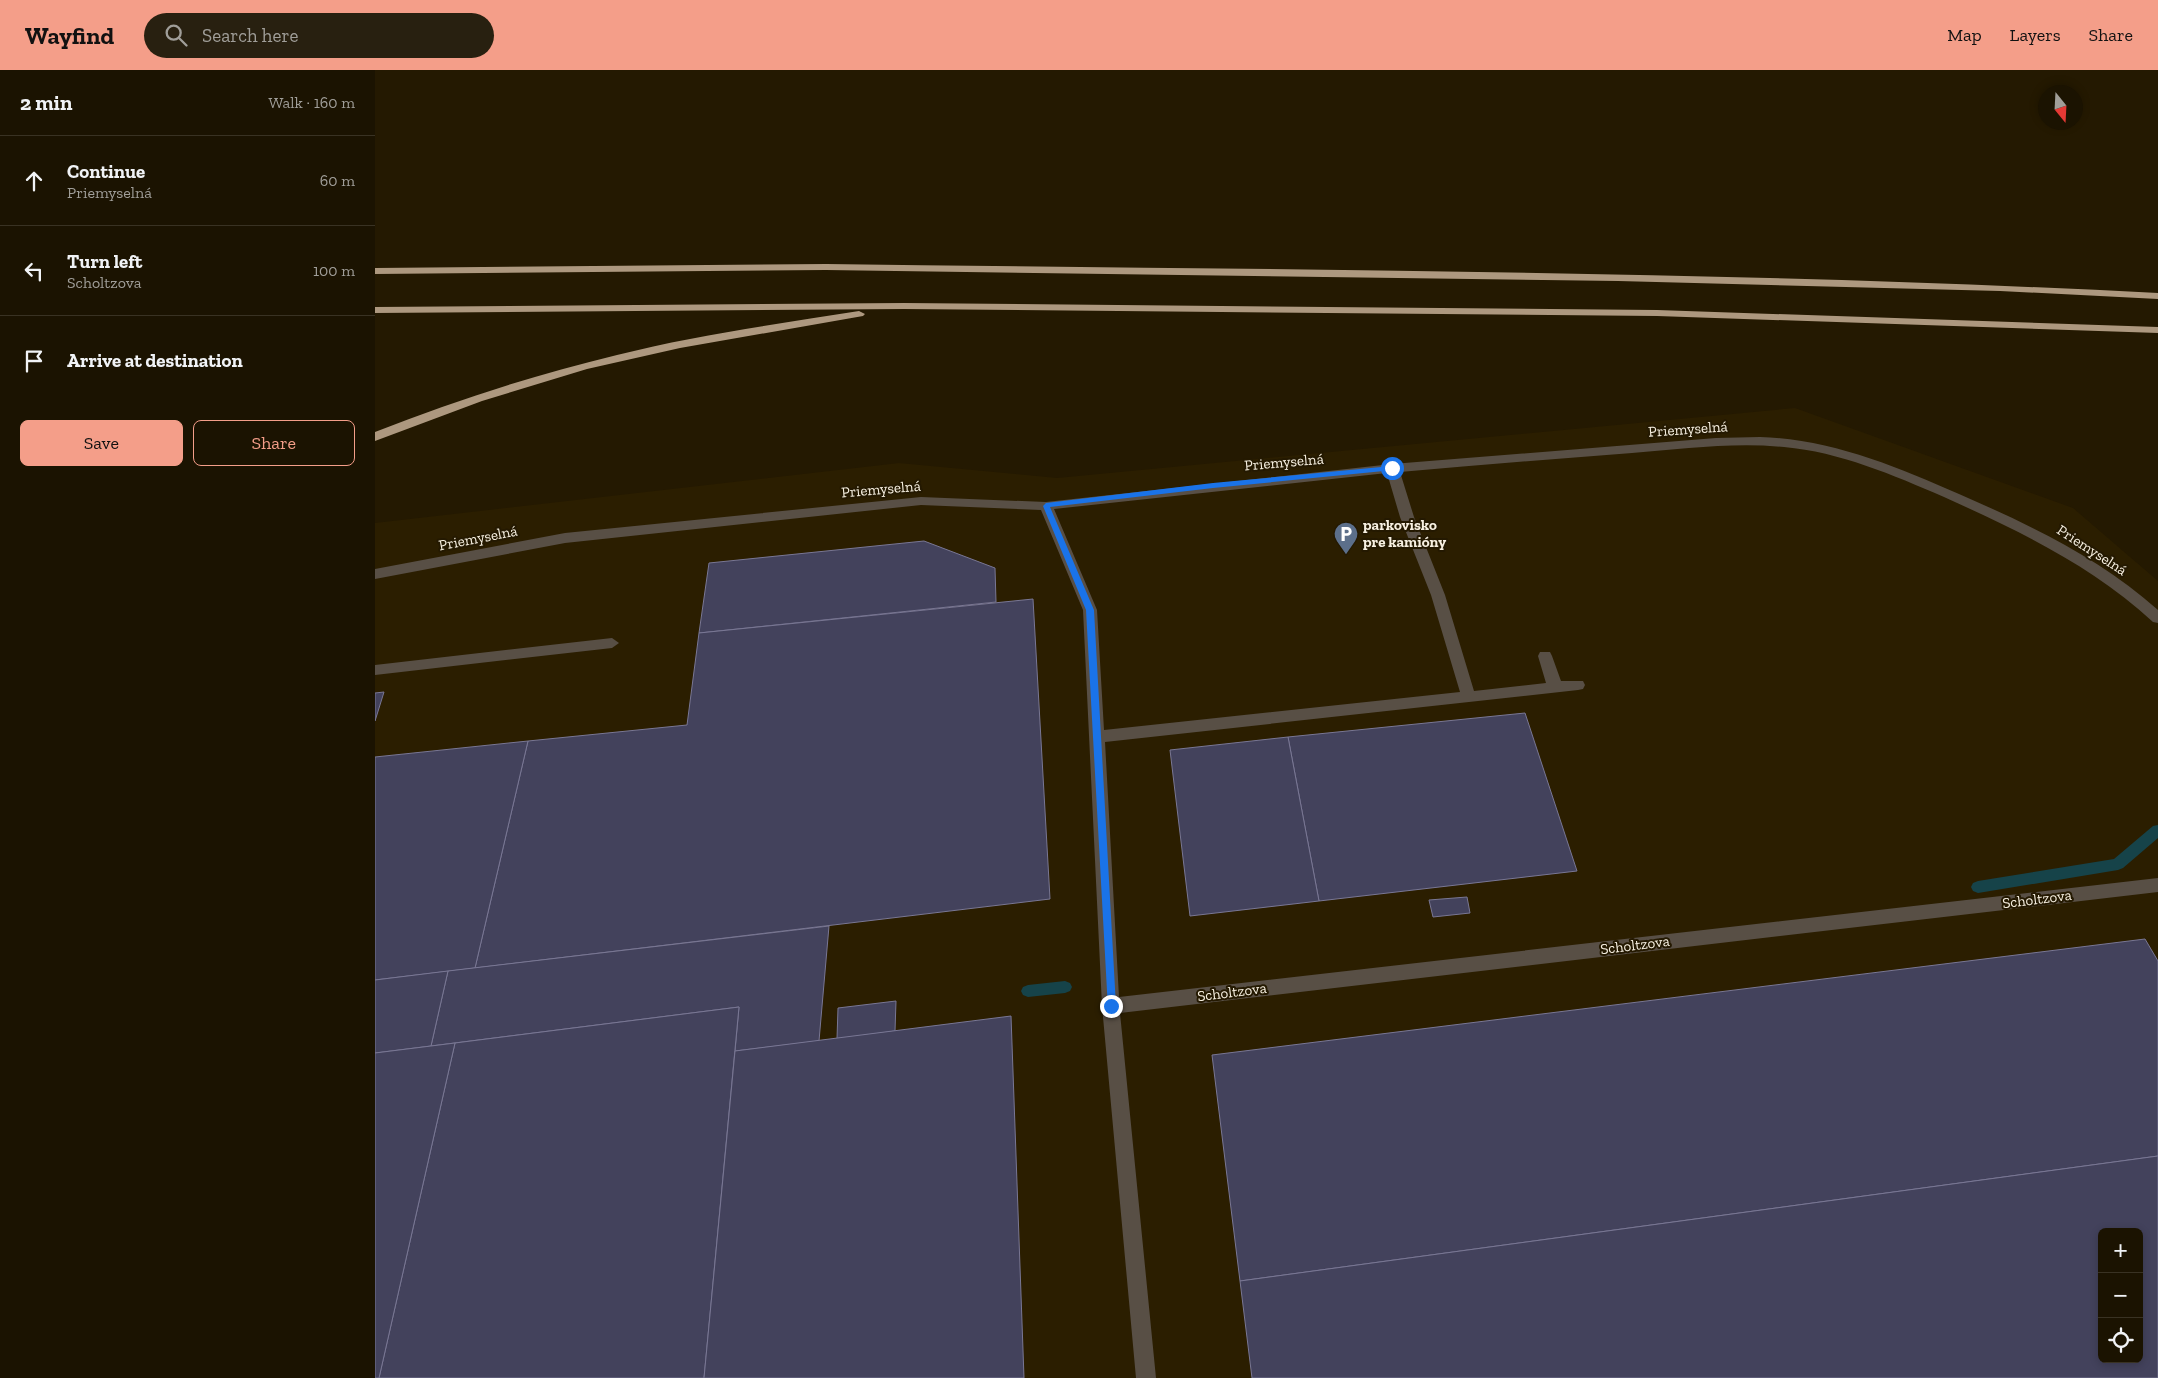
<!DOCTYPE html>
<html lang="en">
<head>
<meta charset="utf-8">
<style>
  body { margin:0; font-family:"Zilla Slab",serif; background:#282010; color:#f1f3f6 }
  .controls { position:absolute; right:15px; bottom:15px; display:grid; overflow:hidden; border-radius:8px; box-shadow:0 2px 8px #0003 }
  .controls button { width:45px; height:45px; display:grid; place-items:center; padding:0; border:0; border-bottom:1px solid #393223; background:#1b1301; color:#f1f3f6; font:25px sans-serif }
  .compass { position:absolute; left:1663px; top:15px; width:45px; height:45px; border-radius:50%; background:#1b1301; box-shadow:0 2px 8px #0003; rotate:162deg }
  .stop { position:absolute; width:15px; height:15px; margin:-11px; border:4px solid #1a73e8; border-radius:50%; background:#fff }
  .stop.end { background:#1a73e8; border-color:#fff; box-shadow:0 1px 5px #0008 }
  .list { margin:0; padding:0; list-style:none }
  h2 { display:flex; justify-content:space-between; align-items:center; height:65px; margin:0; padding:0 20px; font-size:21px }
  h2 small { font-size:16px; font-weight:400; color:#a09e99 }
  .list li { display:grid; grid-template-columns:32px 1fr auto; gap:15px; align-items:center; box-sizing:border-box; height:90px; padding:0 20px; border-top:1px solid #393223 }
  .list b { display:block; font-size:19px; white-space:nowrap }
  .list p { margin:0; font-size:16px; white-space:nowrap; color:#a09e99 }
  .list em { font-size:16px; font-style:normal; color:#a09e99 }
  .actions { display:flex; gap:10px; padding:15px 20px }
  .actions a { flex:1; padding:11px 0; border:1px solid #f49e89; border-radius:8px; text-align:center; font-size:18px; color:#f49e89 }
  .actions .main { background:#f49e89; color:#111 }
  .icon { flex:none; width:28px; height:28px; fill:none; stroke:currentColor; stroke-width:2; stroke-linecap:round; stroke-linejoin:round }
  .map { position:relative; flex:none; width:1783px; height:1308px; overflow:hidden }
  header { display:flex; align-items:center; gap:30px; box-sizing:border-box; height:70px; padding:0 25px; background:#f49e89; color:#111 }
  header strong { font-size:24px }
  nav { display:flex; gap:28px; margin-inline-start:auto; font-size:18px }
  .search { width:350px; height:45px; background:#282010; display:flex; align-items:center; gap:12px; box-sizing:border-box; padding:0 18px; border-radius:28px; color:#a09e99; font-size:19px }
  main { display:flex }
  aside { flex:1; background:#1b1301 }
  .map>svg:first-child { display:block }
</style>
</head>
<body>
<header>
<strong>Wayfind</strong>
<div class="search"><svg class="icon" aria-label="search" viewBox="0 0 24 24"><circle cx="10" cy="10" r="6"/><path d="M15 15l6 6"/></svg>Search here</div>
<nav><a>Map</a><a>Layers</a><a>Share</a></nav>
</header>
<main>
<aside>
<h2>2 min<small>Walk · 160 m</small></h2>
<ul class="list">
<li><svg class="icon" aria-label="ahead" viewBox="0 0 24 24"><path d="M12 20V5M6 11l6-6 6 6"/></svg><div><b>Continue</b><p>Priemyselná</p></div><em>60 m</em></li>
<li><svg class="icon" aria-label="left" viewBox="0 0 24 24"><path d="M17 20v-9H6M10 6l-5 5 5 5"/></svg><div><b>Turn left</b><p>Scholtzova</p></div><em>100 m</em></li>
<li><svg class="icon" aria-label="arrive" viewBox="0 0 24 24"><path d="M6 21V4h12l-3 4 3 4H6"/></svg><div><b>Arrive at destination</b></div></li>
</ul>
<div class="actions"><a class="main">Save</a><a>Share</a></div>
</aside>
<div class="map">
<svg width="1783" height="1308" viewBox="0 0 1783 1308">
  <rect width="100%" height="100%" fill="#241901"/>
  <path fill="#2b1e00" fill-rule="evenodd" d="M 1420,338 L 1698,438 L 1783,511 L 1783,1308 L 0,1308 L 0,453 L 524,393 L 682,408 ZM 1727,1162 L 1764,1162 L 1764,1289 L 1727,1289 Z"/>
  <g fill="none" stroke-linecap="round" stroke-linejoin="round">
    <g fill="#164349" fill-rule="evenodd">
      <path d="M 1783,755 L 1783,768 L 1748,798 L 1743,800 L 1603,823 L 1598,821 L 1596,817 L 1598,813 L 1603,811 L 1739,789 L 1778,756 Z"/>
      <path d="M 690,911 L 695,913 L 697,917 L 695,921 L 690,923 L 653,927 L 648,925 L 646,921 L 648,917 L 653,915 Z"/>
    </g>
  </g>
  <g fill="#43425c" stroke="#797794" fill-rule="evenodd">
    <path d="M 549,471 L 620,498 L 621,532 L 324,563 L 334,493 Z"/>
    <path d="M 658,529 L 675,829 L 100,898 L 153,671 L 312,655 L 324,563 Z"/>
    <path d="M 9,622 L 0,651 L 0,623 Z"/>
    <path d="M 1150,643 L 1202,801 L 944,831 L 913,667 Z"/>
    <path d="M 913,667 L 944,831 L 815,846 L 795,680 Z"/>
    <path d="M 153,671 L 100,898 L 0,910 L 0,687 Z"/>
    <path d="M 1092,827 L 1095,843 L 1058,847 L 1054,830 Z"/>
    <path d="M 454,856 L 444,971 L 360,981 L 364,937 L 56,976 L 73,901 Z"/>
    <path d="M 1770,869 L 1783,891 L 1783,1086 L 865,1211 L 837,985 Z"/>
    <path d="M 73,901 L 56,976 L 0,983 L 0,910 Z"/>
    <path d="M 521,931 L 520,961 L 462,969 L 463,938 Z"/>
    <path d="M 364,937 L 329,1308 L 4,1308 L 80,973 Z"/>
    <path d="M 636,946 L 649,1308 L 329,1308 L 360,981 Z"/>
    <path d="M 80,973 L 4,1308 L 0,1308 L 0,983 Z"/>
    <path d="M 1783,1086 L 1783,1308 L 877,1308 L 865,1211 ZM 1727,1162 L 1764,1162 L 1764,1289 L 1727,1289 Z"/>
  </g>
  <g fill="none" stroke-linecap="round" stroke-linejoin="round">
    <g fill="#584f45" fill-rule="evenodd">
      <path d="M 1385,367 C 1455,369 1520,396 1584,424 C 1655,455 1725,488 1783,540 L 1783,553 L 1778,552 C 1716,495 1644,461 1569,427 C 1518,405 1465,382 1409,377 C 1358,372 1307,379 1257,383 C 1179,389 1102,395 1025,402 L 1039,447 L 1070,525 L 1099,621 L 1171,613 L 1163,586 L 1165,582 L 1175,582 L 1177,586 L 1186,611 L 1208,611 L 1210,615 L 1208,619 L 1203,620 L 730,672 L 744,927 L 1783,808 L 1783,822 L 745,943 L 781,1308 L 761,1308 L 727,936 L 708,540 L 666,440 L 546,435 L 190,473 L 0,509 L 0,499 L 190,463 L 546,427 L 671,432 L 1017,394 L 1341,368 ZM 1012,403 L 1025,447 L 1056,525 L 1085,622 L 729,660 L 722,540 L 679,439 Z"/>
      <path d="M 237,568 L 244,573 L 237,578 L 0,605 L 0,595 Z"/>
    </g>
    <g fill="#ad987f" fill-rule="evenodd">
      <path d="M 451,194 C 895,200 1340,200 1783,223 L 1783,229 L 1625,221 L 1243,211 L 451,200 L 0,204 L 0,198 Z"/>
      <path d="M 529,233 L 1282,240 L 1783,257 L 1783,263 L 1282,246 L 529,239 L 0,243 L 0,237 Z"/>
      <path d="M 484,241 L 490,244 L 488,246 L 305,278 L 212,299 L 107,331 L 0,371 L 0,362 C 79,331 159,305 242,285 C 321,265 403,254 484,241 Z"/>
    </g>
  </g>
  <path fill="#1a73e8" d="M 1017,396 L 1019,400 L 838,418 L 675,437 L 719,540 L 741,936 L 736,940 L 733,939 L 711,540 L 668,436 L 671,433 L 838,413 Z"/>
  <defs>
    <symbol id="parking-pin" viewBox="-11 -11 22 30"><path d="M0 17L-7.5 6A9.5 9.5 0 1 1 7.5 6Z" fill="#5c6f8a" stroke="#241901"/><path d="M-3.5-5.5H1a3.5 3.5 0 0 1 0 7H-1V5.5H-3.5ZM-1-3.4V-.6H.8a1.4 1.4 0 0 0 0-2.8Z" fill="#fff"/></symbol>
  </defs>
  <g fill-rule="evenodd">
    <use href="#parking-pin" x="957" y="450" width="28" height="38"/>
  </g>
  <g text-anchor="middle" stroke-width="4" stroke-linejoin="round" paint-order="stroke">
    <g font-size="15" fill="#f7f0e1" stroke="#241901">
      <text transform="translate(1313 359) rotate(-4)" y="5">Priemyselná</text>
      <text transform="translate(909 392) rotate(-5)" y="5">Priemyselná</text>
      <text transform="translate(506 419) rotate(-5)" y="5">Priemyselná</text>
      <text transform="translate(103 468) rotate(-11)" y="5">Priemyselná</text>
      <text transform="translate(1717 480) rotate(33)" y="5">Priemyselná</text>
      <text transform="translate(1662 829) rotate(-7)" y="5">Scholtzova</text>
      <text transform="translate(1260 875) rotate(-7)" y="5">Scholtzova</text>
      <text transform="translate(857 922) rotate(-7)" y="5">Scholtzova</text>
    </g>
    <g font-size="15" font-weight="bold" fill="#f7f0e1" stroke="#241901" text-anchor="start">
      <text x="988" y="460">parkovisko<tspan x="988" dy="17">pre kamióny</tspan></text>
    </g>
  </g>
</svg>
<div class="controls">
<button>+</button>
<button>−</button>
<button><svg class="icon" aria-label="locate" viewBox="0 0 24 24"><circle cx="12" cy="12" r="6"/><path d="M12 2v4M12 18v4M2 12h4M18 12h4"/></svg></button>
</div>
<svg class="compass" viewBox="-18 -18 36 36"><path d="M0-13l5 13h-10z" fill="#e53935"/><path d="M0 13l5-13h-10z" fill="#a09e99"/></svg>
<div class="stop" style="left:1017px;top:398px"></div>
<div class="stop end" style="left:736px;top:936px"></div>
</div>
</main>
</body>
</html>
